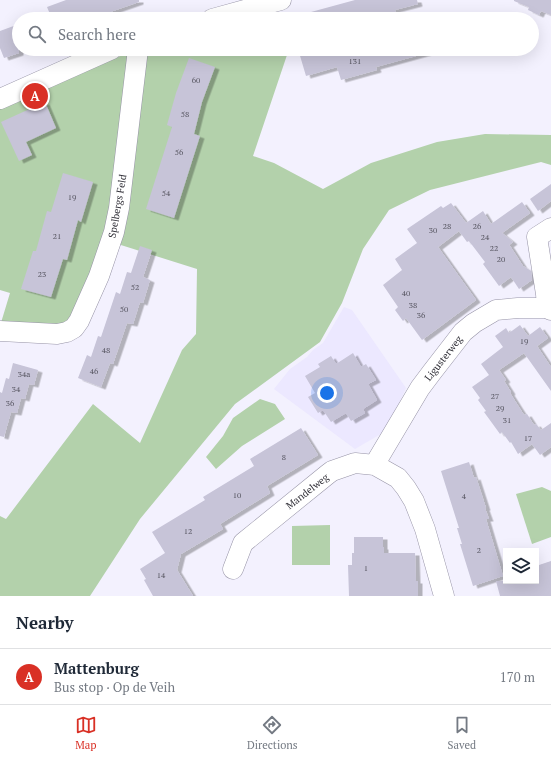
<!DOCTYPE html>
<html lang="en">
<head>
<meta charset="utf-8">
<style>
  body { margin:0; font-family:"PT Serif",serif; background:#f6f6f7; color:#1f2937 }
  .controls { position:absolute; right:12px; bottom:12px; display:grid; overflow:hidden; border-radius:0px; box-shadow:0 4px 16px #0002 }
  .controls button { width:36px; height:36px; display:grid; place-items:center; padding:0; border:0; border-bottom:1px solid #e0e1e3; background:#fff; color:#1f2937; font:20px sans-serif }
  .you { position:absolute; left:327px; top:393px; width:14px; height:14px; margin:-10px; border:3px solid #fff; border-radius:50%; background:#1a73e8; box-shadow:0 0 0 6px #1a73e833 }
  .badge { display:grid; place-items:center; width:26px; height:26px; border-radius:50%; background:#d93025; color:#fff; font-size:13px; font-weight:700 }
  .pin { position:absolute; translate:-50% -50%; border:2px solid #fff; box-shadow:0 1px 4px #0006 }
  .list { margin:0; padding:0; list-style:none }
  h2 { display:flex; justify-content:space-between; align-items:center; height:52px; margin:0; padding:0 16px; font-size:17px }
  h2 small { font-size:13px; font-weight:400; color:#747a83 }
  .list li { display:grid; grid-template-columns:26px 1fr auto; gap:12px; align-items:center; box-sizing:border-box; height:56px; padding:0 16px; border-top:1px solid #e0e1e3 }
  .list b { display:block; font-size:15px; white-space:nowrap }
  .list p { margin:0; font-size:13px; white-space:nowrap; color:#747a83 }
  .list em { font-size:13px; font-style:normal; color:#747a83 }
  .icon { flex:none; width:22px; height:22px; fill:none; stroke:currentColor; stroke-width:2; stroke-linecap:round; stroke-linejoin:round }
  .map { position:relative; flex:none; width:551px; height:596px; overflow:hidden }
  .search { position:absolute; background:#fff; box-shadow:0 4px 16px #0002; left:12px; right:12px; top:12px; height:44px; display:flex; align-items:center; gap:10px; box-sizing:border-box; padding:0 14px; border-radius:22px; color:#747a83; font-size:15px }
  .sheet { height:108px; background:#fff }
  nav { display:flex; justify-content:space-around; align-items:center; box-sizing:border-box; height:56px; border-top:1px solid #e0e1e3; background:#fff; font-size:11px; color:#747a83 }
  nav a { display:grid; justify-items:center; gap:2px }
  nav .on { color:#d93025 }
  .map>svg:first-child { display:block }
</style>
</head>
<body>
<div class="map">
<svg width="551" height="596" viewBox="0 0 551 596">
  <defs>
    <filter id="shadow"><feDropShadow dx="4.5" dy="2.5" stdDeviation="0" flood-color="#0004"/></filter>
  </defs>
  <rect width="100%" height="100%" fill="#f3f1fe"/>
  <path fill="#ece8ff" d="M 344,307 L 352,310 L 406,388 L 386,431 L 355,449 L 274,389 L 290,369 L 307,357 L 313,350 L 323,343 Z"/>
  <g fill="#b3d1ab">
    <path d="M 139,49 L 285,49 L 287,55 L 253,156 L 274,163 L 323,189 L 371,163 L 437,142 L 485,134 L 551,135 L 551,165 L 541,162 L 430,190 L 389,210 L 363,249 L 342,303 L 320,342 L 235,404 L 140,519 L 90,596 L 0,596 L 0,516 L 6,519 L 93,404 L 140,443 L 182,350 L 196,334 L 197,269 L 105,240 L 78,311 L 62,326 L 0,326 L 10,293 L 0,290 L 0,108 L 132,51 Z"/>
    <path d="M 260,399 L 275,404 L 285,419 L 242,446 L 216,469 L 206,457 L 223,436 L 233,418 Z"/>
    <path d="M 542,487 L 551,491 L 551,537 L 532,544 L 516,494 Z"/>
    <path d="M 330,525 L 330,565 L 292,565 L 292,526 Z"/>
  </g>
  <g fill="#c7c4d8" filter="url(#shadow)">
    <path d="M 66,0 L 139,0 L 139,2 L 90,19 L 52,19 L 47,7 Z"/>
    <path d="M 355,0 L 417,0 L 418,4 L 395,10 L 397,19 L 301,19 L 300,15 Z"/>
    <path d="M 514,0 L 551,0 L 551,15 L 541,11 L 539,15 L 528,10 L 529,7 L 514,1 Z"/>
    <path d="M 19,24 L 19,53 L 4,58 L 0,48 L 0,31 Z"/>
    <path d="M 298,49 L 426,49 L 427,53 L 376,67 L 377,70 L 341,80 L 337,67 L 306,76 Z"/>
    <path d="M 189,58 L 215,67 L 202,102 L 194,134 L 200,136 L 174,218 L 146,209 L 172,127 L 167,125 L 176,93 Z"/>
    <path d="M 45,102 L 56,128 L 26,142 L 32,155 L 19,161 L 1,122 Z"/>
    <path d="M 63,173 L 93,182 L 81,222 L 78,220 L 67,260 L 63,259 L 51,297 L 21,289 L 33,251 L 36,251 L 47,211 L 51,212 Z"/>
    <path d="M 551,184 L 551,201 L 538,211 L 530,199 Z"/>
    <path d="M 522,202 L 530,213 L 502,233 L 513,242 L 509,245 L 510,246 L 523,266 L 531,271 L 532,280 L 519,289 L 511,277 L 499,286 L 483,264 L 485,262 L 469,241 L 467,242 L 459,231 L 438,247 L 476,300 L 422,340 L 406,318 L 403,321 L 395,310 L 398,307 L 383,285 L 402,270 L 395,259 L 417,243 L 407,229 L 441,206 L 443,208 L 451,203 L 466,223 L 483,211 L 491,224 Z"/>
    <path d="M 140,246 L 152,250 L 143,277 L 150,280 L 143,303 L 140,302 L 133,324 L 127,323 L 113,364 L 110,363 L 101,387 L 78,378 L 87,355 L 91,357 L 98,336 L 101,337 L 116,292 L 120,294 L 127,272 L 131,273 Z"/>
    <path d="M 520,325 L 528,336 L 540,327 L 548,338 L 537,346 L 551,367 L 551,391 L 524,353 L 499,370 L 506,380 L 504,381 L 511,392 L 510,393 L 524,415 L 527,414 L 534,425 L 536,424 L 541,430 L 551,423 L 551,447 L 540,455 L 532,444 L 518,454 L 511,442 L 510,443 L 502,432 L 500,434 L 484,412 L 486,411 L 478,400 L 480,398 L 472,387 L 489,375 L 481,364 L 503,347 L 495,336 L 506,328 L 509,333 Z"/>
    <path d="M 353,353 L 361,367 L 366,364 L 376,380 L 368,384 L 377,400 L 363,409 L 365,413 L 351,421 L 346,413 L 331,422 L 323,410 L 318,413 L 308,397 L 315,393 L 305,376 L 320,367 L 318,364 L 331,356 L 336,364 Z"/>
    <path d="M 13,363 L 38,370 L 34,385 L 29,384 L 25,399 L 21,398 L 17,413 L 11,412 L 4,437 L 0,436 L 0,392 L 2,393 L 6,378 L 9,379 Z"/>
    <path d="M 301,428 L 318,455 L 267,486 L 270,493 L 220,524 L 223,529 L 181,554 L 177,570 L 193,596 L 153,596 L 144,580 L 146,579 L 140,569 L 165,553 L 152,532 L 205,500 L 203,497 L 254,466 L 250,459 Z"/>
    <path d="M 469,462 L 474,478 L 476,477 L 486,508 L 485,508 L 489,519 L 486,519 L 503,576 L 473,586 L 460,544 L 462,544 L 457,528 L 459,528 L 441,471 Z"/>
    <path d="M 354,537 L 383,537 L 383,547 L 384,547 L 384,553 L 415,553 L 416,581 L 418,581 L 418,596 L 349,596 L 348,565 L 352,565 L 352,553 L 354,553 Z"/>
    <path d="M 551,561 L 551,596 L 500,596 L 496,581 L 536,581 L 536,566 Z"/>
  </g>
  <g fill="none" stroke-linecap="round" stroke-linejoin="round">
    <defs>
      <g id="minor">
        <path d="M 212,19 L 281,0"/>
        <path d="M 0,99 L 112,49"/>
        <path d="M 547,308 L 546,294 L 537,237 L 551,228"/>
        <path d="M 0,331 L 57,334 L 67,332 L 74,328 L 79,321 L 99,276 L 114,232 L 119,208 L 138,49"/>
        <path d="M 375,465 L 379,457 L 420,388 L 432,372 L 463,332 L 474,323 L 496,310 L 518,308 L 547,308 L 551,310"/>
        <path d="M 233,569 L 243,543 L 328,474 L 332,471 L 355,463 L 375,465 L 398,478 L 406,488 L 414,501 L 425,529 L 444,596"/>
      </g>
    </defs>
    <use href="#minor" stroke="#9693a6" stroke-width="21"/>
    <use href="#minor" stroke="#fff" stroke-width="20"/>
  </g>
  <g text-anchor="middle" stroke-width="3" stroke-linejoin="round" paint-order="stroke">
    <g font-size="8" fill="#565560">
      <text x="355" y="64">131</text>
      <text x="196" y="83">60</text>
      <text x="185" y="117">58</text>
      <text x="179" y="155">56</text>
      <text x="166" y="196">54</text>
      <text x="72" y="200">19</text>
      <text x="447" y="229">28</text>
      <text x="477" y="229">26</text>
      <text x="433" y="233">30</text>
      <text x="57" y="239">21</text>
      <text x="485" y="240">24</text>
      <text x="494" y="251">22</text>
      <text x="501" y="262">20</text>
      <text x="42" y="277">23</text>
      <text x="135" y="290">52</text>
      <text x="406" y="296">40</text>
      <text x="413" y="308">38</text>
      <text x="124" y="312">50</text>
      <text x="421" y="318">36</text>
      <text x="524" y="344">19</text>
      <text x="106" y="353">48</text>
      <text x="94" y="374">46</text>
      <text x="24" y="377">34a</text>
      <text x="16" y="392">34</text>
      <text x="495" y="399">27</text>
      <text x="10" y="406">36</text>
      <text x="500" y="411">29</text>
      <text x="507" y="423">31</text>
      <text x="528" y="441">17</text>
      <text x="284" y="460">8</text>
      <text x="237" y="498">10</text>
      <text x="464" y="499">4</text>
      <text x="188" y="534">12</text>
      <text x="479" y="553">2</text>
      <text x="366" y="571">1</text>
      <text x="161" y="578">14</text>
    </g>
    <g font-size="10" fill="#313038" stroke="#fff">
      <text transform="translate(117 206) rotate(-80)" y="4">Spelbergs Feld</text>
      <text transform="translate(443 358) rotate(-52)" y="4">Ligusterweg</text>
      <text transform="translate(307 491) rotate(-38)" y="4">Mandelweg</text>
    </g>
  </g>
</svg>
<div class="controls">
<button><svg class="icon" aria-label="layers" viewBox="0 0 24 24"><path d="M12 4l9 5-9 5-9-5zM3 14l9 5 9-5"/></svg></button>
</div>
<div class="you"></div>
<div class="pin badge" style="left:35px;top:96px">A</div>
<div class="search"><svg class="icon" aria-label="search" viewBox="0 0 24 24"><circle cx="10" cy="10" r="6"/><path d="M15 15l6 6"/></svg>Search here</div>
</div>
<section class="sheet">
<h2>Nearby<small></small></h2>
<ul class="list">
<li><span class="badge">A</span><div><b>Mattenburg</b><p>Bus stop · Op de Veih</p></div><em>170 m</em></li>
</ul>
</section>
<nav>
<a class="on"><svg class="icon" aria-label="map" viewBox="0 0 24 24"><path d="M3 6l6-2 6 2 6-2v14l-6 2-6-2-6 2zM9 4v14M15 6v14"/></svg>Map</a>
<a><svg class="icon" aria-label="directions" viewBox="0 0 24 24"><path d="M12 3l9 9-9 9-9-9zM9 14v-3h6M13 9l2 2-2 2"/></svg>Directions</a>
<a><svg class="icon" aria-label="saved" viewBox="0 0 24 24"><path d="M7 4h10v16l-5-4-5 4z"/></svg>Saved</a>
</nav>
</body>
</html>
